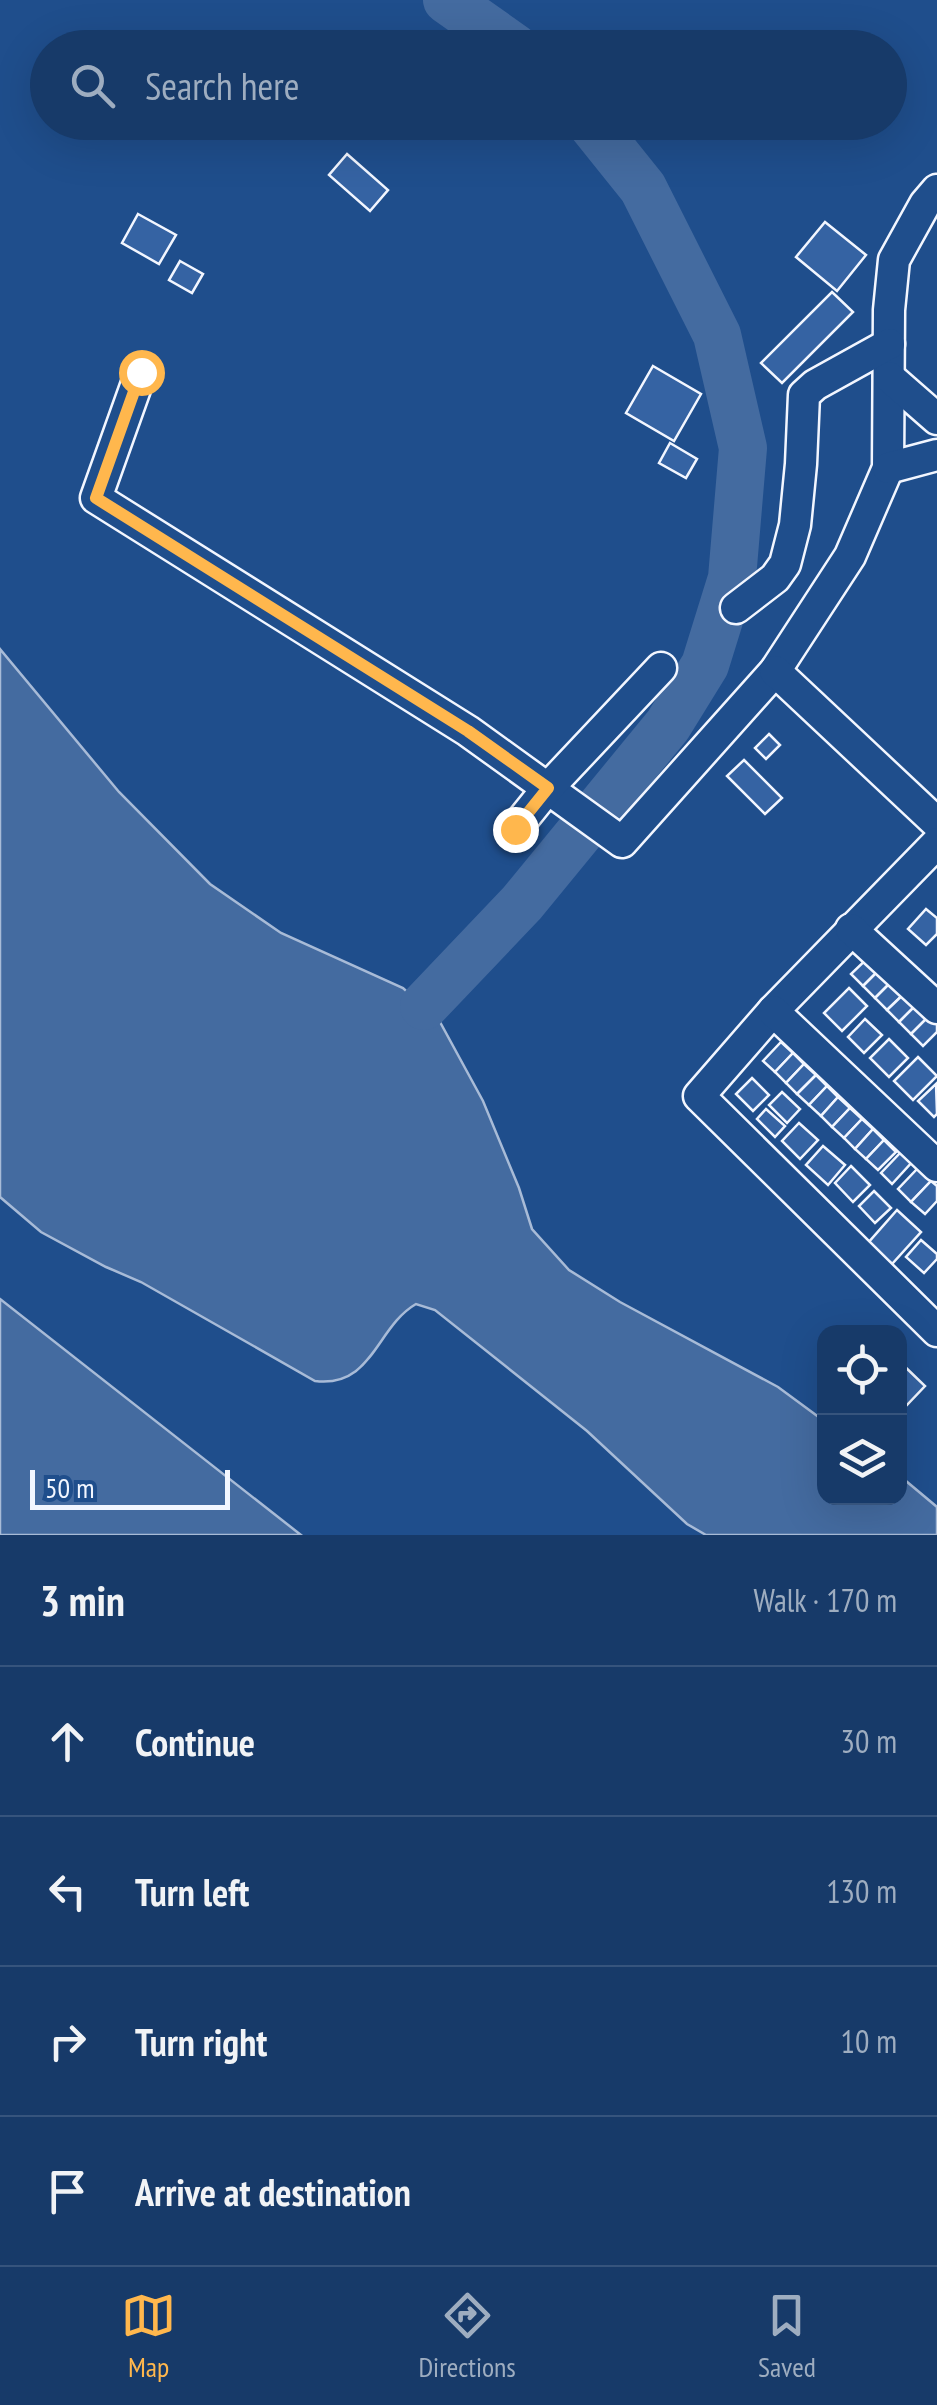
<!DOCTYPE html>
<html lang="en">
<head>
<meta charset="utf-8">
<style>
  body { margin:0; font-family:"PT Sans Narrow",sans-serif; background:#244571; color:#f1f3f6 }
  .controls { position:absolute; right:30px; bottom:30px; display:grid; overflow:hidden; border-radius:20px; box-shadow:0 10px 40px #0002 }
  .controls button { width:90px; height:90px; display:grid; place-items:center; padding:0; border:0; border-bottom:2px solid #36547d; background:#173a69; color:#f1f3f6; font:50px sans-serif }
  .scale { position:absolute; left:30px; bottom:25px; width:200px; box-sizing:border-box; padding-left:10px; border:5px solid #f2f6ff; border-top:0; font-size:28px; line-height:35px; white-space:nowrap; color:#f2f6ff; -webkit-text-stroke:8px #1f4e8c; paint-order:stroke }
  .stop { position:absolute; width:30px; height:30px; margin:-22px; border:8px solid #ffb74d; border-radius:50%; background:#fff }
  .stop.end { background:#ffb74d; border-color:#fff; box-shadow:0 2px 10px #0008 }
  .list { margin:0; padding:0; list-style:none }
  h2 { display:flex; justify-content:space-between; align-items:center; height:130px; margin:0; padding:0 40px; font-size:42px }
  h2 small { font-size:32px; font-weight:400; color:#9eadc0 }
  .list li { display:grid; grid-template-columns:65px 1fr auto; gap:30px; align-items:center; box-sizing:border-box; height:150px; padding:0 40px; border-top:2px solid #36547d }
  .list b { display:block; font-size:38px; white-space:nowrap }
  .list em { font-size:32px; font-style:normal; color:#9eadc0 }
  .icon { flex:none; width:55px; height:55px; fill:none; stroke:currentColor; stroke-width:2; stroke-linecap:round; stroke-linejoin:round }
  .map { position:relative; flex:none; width:937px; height:1535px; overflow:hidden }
  .search { position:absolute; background:#173a69; box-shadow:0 10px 40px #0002; left:30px; right:30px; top:30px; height:110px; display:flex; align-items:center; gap:25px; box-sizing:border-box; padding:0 35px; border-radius:55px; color:#9eadc0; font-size:38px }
  .sheet { height:730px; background:#173a69 }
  nav { display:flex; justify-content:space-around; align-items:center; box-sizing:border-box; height:140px; border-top:2px solid #36547d; background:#173a69; font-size:28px; color:#9eadc0 }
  nav a { display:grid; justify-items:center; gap:5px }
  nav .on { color:#ffb74d }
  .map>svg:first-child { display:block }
</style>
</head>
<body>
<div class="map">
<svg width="937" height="1535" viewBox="0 0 937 1535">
  <rect width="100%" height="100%" fill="#1f4e8c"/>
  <g fill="#446ba0" stroke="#a8bbd7" stroke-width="2.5">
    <path d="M 0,649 L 119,792 L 210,884 L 281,933 L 403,988 L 440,1022 L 483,1101 L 519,1188 L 532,1229 L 569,1270 L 620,1302 L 778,1387 L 824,1421 L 824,1498 L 900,1498 L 900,1476 L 937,1507 L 937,1535 L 706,1535 L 687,1524 L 587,1431 L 435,1310 L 416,1304 C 376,1327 373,1388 315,1381 L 141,1282 L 106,1267 L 41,1232 L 0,1197 Z"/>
    <path d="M 0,1299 L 301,1535 L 0,1535 Z"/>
  </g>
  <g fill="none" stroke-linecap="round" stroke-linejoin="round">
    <g stroke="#446ba0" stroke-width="48">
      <path d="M 447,0 L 515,48"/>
      <path d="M 424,1006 L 522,903 L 668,725 L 705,665 L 732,578 L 743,448 L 717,335 L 643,188 L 590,122"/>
    </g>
  </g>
  <g fill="#3563a3" stroke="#f2f6ff" stroke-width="2.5">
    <path d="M 347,154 L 388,190 L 370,211 L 329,175 Z"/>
    <path d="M 138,214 L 176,235 L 159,264 L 122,243 Z"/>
    <path d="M 825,222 L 866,255 L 837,291 L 796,257 Z"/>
    <path d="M 180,261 L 203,274 L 192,293 L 169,280 Z"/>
    <path d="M 832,292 L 853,312 L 782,383 L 761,363 Z"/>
    <path d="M 653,366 L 701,394 L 674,441 L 626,413 Z"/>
    <path d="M 670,443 L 697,459 L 686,478 L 659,463 Z"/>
    <path d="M 769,734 L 780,745 L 766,759 L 755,748 Z"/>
    <path d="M 744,760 L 782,798 L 765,814 L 727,776 Z"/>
    <path d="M 926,909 L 937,918 L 937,934 L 926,945 L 908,929 Z"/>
    <path d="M 874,952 L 885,964 L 863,986 L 851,974 Z"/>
    <path d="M 885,964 L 897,976 L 875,998 L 863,986 Z"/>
    <path d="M 897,976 L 910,988 L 887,1010 L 875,998 Z"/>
    <path d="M 849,988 L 867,1006 L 842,1031 L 824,1013 Z"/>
    <path d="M 910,988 L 921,1000 L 899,1022 L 887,1010 Z"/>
    <path d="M 921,1000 L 933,1012 L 911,1034 L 899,1022 Z"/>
    <path d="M 933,1012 L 937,1016 L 937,1032 L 923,1046 L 911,1034 Z"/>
    <path d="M 865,1019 L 882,1035 L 864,1053 L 848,1037 Z"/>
    <path d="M 889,1039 L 908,1058 L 889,1077 L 870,1058 Z"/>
    <path d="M 781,1042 L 793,1053 L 775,1072 L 763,1061 Z"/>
    <path d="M 793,1053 L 804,1064 L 786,1083 L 775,1072 Z"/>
    <path d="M 918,1057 L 937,1076 L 913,1100 L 894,1081 Z"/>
    <path d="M 804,1064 L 816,1075 L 797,1094 L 786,1083 Z"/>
    <path d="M 816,1075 L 827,1086 L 809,1105 L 797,1094 Z"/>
    <path d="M 752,1078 L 769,1095 L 753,1111 L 736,1094 Z"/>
    <path d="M 936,1084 L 937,1114 L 934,1117 L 918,1101 Z"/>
    <path d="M 827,1086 L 838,1097 L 821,1116 L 809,1105 Z"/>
    <path d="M 782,1092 L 800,1109 L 787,1123 L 769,1105 Z"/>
    <path d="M 838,1097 L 850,1108 L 832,1127 L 821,1116 Z"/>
    <path d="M 850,1108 L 862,1119 L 844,1138 L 832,1127 Z"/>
    <path d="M 766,1109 L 785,1126 L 775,1137 L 757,1119 Z"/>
    <path d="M 862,1119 L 873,1129 L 855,1149 L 844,1138 Z"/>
    <path d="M 799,1123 L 818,1140 L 800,1159 L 782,1141 Z"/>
    <path d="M 873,1129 L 884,1140 L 866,1159 L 855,1149 Z"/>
    <path d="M 884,1140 L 896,1152 L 878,1170 L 866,1159 Z"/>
    <path d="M 823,1146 L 845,1165 L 828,1185 L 806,1165 Z"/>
    <path d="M 902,1151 L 913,1161 L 892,1184 L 881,1173 Z"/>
    <path d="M 851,1166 L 870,1185 L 853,1202 L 835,1183 Z"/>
    <path d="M 918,1168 L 931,1181 L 911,1202 L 898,1189 Z"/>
    <path d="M 931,1181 L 937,1186 L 937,1201 L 925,1214 L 911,1202 Z"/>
    <path d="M 874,1191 L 891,1208 L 875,1223 L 859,1206 Z"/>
    <path d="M 897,1210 L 921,1232 L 892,1264 L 868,1243 Z"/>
    <path d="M 921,1240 L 937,1254 L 937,1259 L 924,1273 L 906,1257 Z"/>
    <path d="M 900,1362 L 925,1386 L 906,1406 L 900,1400 Z"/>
  </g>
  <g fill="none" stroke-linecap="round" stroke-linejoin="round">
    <defs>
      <g id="minor">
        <path d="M 141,372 L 96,498 L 468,731 L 622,842 L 775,671 L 850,556 L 888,468 L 889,310 L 894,260 L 925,204 L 937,190"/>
        <path d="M 889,377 L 937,419"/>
        <path d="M 888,468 L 937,455"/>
        <path d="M 736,608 L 775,578 L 785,564 L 795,525 L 801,464 L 804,395 L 815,385 L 889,344"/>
        <path d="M 775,671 L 937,823"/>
        <path d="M 515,829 L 548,788 L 661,668"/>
        <path d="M 937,843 L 773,1011 L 699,1096 L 937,1331"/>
        <path d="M 851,929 L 937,1008"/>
        <path d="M 773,1011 L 937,1166"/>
      </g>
    </defs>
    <use href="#minor" stroke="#f2f6ff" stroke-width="35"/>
    <use href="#minor" stroke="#1f4e8c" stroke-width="30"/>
  </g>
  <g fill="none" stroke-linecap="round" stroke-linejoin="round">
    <path stroke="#ffb74d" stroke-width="12" d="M 141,372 L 96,498 L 468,731 L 548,788 L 515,829"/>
  </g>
</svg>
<div class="controls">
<button><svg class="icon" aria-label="locate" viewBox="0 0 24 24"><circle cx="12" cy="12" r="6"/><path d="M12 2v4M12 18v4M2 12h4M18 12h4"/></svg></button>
<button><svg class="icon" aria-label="layers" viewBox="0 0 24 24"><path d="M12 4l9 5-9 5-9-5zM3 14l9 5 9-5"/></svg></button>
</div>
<div class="scale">50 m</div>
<div class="stop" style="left:141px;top:372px"></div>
<div class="stop end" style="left:515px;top:829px"></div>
<div class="search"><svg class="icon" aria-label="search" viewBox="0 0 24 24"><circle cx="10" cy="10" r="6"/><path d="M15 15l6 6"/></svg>Search here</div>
</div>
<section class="sheet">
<h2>3 min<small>Walk · 170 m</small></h2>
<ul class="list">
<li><svg class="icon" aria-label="ahead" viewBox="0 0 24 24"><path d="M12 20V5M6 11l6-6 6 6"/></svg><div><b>Continue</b></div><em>30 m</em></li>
<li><svg class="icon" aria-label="left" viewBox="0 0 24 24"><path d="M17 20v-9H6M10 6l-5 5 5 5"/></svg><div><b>Turn left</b></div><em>130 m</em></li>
<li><svg class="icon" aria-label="right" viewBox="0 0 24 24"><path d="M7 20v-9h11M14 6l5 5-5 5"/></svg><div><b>Turn right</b></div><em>10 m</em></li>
<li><svg class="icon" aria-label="arrive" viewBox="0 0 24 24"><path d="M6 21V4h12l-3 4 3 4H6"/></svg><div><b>Arrive at destination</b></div></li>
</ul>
</section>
<nav>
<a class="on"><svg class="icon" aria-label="map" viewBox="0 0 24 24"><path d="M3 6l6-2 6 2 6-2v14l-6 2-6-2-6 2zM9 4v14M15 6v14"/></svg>Map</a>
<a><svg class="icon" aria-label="directions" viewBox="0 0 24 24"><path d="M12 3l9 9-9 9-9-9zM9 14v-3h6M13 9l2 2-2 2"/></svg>Directions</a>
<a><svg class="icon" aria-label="saved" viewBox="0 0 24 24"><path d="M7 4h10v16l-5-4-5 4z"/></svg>Saved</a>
</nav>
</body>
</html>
